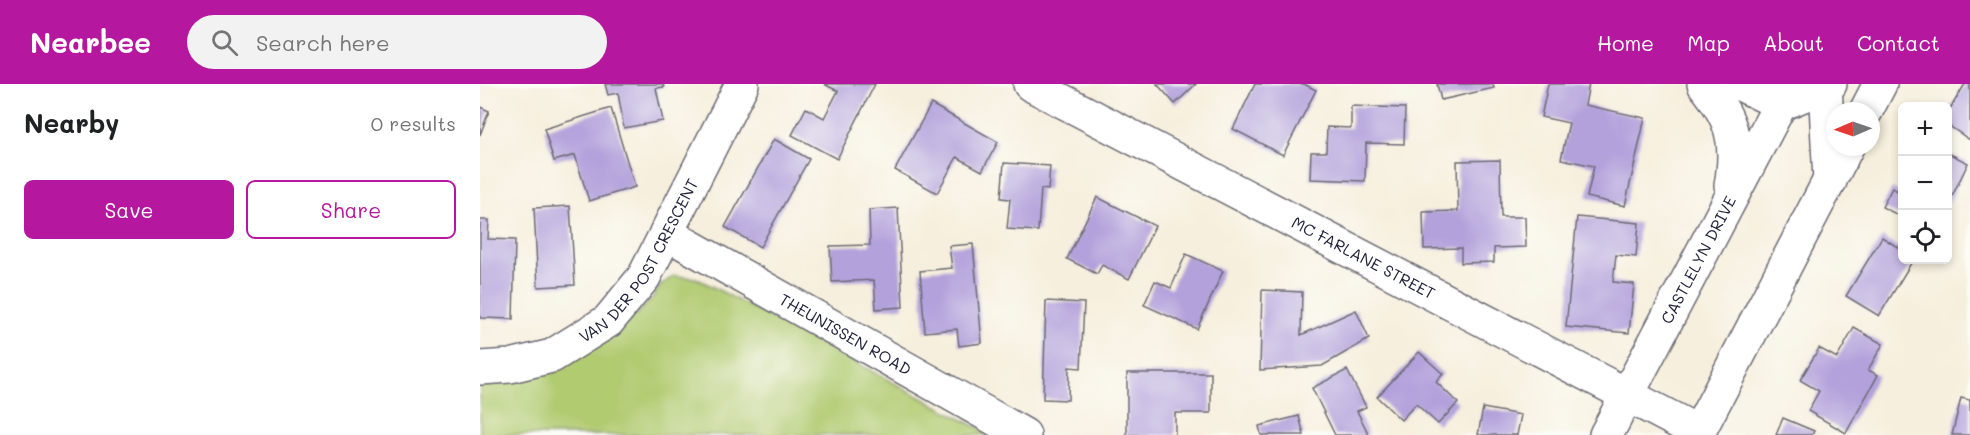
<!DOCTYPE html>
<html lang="en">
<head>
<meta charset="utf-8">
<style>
  body { margin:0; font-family:Mali,sans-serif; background:#f2f2f2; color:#202124 }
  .controls { position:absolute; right:18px; top:18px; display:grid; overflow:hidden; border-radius:9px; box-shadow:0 3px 9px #0003 }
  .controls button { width:54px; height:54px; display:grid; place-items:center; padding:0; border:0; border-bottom:2px solid #e0e0e0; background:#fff; color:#202124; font:30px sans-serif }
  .compass { position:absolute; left:1346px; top:18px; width:54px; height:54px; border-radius:50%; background:#fff; box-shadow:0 3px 9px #0003; rotate:268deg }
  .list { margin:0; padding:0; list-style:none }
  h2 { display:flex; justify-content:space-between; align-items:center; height:78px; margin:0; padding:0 24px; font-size:26px }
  h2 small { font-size:20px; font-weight:400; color:#757577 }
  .actions { display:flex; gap:12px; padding:18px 24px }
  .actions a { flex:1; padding:14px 0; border:2px solid #b5179e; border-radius:9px; text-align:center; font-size:21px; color:#b5179e }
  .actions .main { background:#b5179e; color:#fff }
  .icon { flex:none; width:33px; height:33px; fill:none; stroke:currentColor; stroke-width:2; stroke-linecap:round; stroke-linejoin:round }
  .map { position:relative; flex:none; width:1490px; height:351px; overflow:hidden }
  header { display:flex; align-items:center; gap:36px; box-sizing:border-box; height:84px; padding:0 30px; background:#b5179e; color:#fff }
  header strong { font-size:28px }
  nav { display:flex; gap:33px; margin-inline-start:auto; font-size:21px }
  .search { width:420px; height:54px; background:#f2f2f2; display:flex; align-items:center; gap:15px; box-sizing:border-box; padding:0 21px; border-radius:33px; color:#757577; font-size:22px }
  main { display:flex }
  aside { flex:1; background:#fff }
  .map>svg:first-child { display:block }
</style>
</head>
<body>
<header>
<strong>Nearbee</strong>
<div class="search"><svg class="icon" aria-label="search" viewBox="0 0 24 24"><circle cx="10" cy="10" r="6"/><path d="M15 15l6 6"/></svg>Search here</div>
<nav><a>Home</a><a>Map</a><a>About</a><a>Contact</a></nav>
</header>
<main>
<aside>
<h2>Nearby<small>0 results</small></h2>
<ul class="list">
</ul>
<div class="actions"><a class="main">Save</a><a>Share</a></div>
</aside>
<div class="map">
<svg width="1490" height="351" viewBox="0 0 1490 351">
  <rect width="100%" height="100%" fill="#fdfcf7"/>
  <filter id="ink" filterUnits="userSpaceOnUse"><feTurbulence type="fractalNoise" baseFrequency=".0167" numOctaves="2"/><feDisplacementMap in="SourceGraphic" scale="12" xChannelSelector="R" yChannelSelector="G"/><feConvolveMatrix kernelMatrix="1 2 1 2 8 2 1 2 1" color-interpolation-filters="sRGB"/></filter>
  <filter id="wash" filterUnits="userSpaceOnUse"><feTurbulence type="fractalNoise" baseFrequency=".008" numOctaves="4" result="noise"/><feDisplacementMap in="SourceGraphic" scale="24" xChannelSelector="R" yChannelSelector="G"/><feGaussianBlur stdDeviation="1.35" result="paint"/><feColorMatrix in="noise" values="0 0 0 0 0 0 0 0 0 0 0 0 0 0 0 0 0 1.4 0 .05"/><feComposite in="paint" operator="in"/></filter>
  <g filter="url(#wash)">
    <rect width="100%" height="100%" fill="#f6efdd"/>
    <path fill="#b1cb71" stroke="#6a7656" stroke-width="1.5" d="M 194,192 L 216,194 L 512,351 L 0,351 L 0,300 L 130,255 L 170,217 L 181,201 Z"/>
    <g id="blocks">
      <g fill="#b2a1db">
        <path d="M 125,0 L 183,0 L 184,3 L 176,4 L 183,37 L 144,44 L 138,9 L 128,11 Z"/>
        <path d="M 344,0 L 395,0 L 357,75 L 312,51 L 326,24 L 344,34 L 358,7 Z"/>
        <path d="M 677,0 L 716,0 L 695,20 Z"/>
        <path d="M 775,0 L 824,0 L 836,6 L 803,71 L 753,45 Z"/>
        <path d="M 957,0 L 1013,0 L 1014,4 L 961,16 Z"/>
        <path d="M 1068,0 L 1109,0 L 1105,21 L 1165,34 L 1145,122 L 1107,113 L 1114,82 L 1081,75 L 1089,39 L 1061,33 Z"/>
        <path d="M 1485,0 L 1490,0 L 1490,56 L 1468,41 L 1468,28 Z"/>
        <path d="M 451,20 L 518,58 L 502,87 L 477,73 L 457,109 L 415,86 Z"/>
        <path d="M 871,22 L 925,24 L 924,60 L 886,59 L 885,97 L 830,95 L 831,68 L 846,68 L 847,43 L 871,44 Z"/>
        <path d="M 0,23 L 9,27 L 0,51 Z"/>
        <path d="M 131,24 L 155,103 L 109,117 L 95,71 L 74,77 L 64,45 Z"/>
        <path d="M 294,55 L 329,75 L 280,163 L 245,143 Z"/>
        <path d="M 1468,69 L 1488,79 L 1468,121 Z"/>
        <path d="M 1020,76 L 1021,133 L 1045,133 L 1046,163 L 1014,164 L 1014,178 L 981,179 L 981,164 L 944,165 L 943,128 L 978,127 L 977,77 Z"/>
        <path d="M 524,79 L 570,82 L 568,106 L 561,105 L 558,147 L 527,145 L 530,115 L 521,114 Z"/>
        <path d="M 1412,104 L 1422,109 L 1422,133 L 1402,123 Z"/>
        <path d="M 617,113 L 675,142 L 649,195 L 622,181 L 617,190 L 587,175 Z"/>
        <path d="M 90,122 L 95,201 L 58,203 L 54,124 Z"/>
        <path d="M 418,124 L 423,223 L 396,225 L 394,196 L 352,198 L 350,162 L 390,161 L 389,126 Z"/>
        <path d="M 1097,133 L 1159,139 L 1156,173 L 1136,171 L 1133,198 L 1154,200 L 1149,249 L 1086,243 Z"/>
        <path d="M 0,136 L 9,136 L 8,155 L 35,156 L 33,235 L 0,234 Z"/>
        <path d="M 1402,153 L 1422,166 L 1422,176 L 1433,176 L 1399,232 L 1366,212 Z"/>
        <path d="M 493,160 L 502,259 L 479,262 L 477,245 L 445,248 L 440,187 L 472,184 L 469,162 Z"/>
        <path d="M 706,170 L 743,187 L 717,245 L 664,221 L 675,197 L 691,204 Z"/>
        <path d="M 782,206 L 822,208 L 821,251 L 876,226 L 889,255 L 842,282 L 780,286 Z"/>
        <path d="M 566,217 L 604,219 L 601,284 L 589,283 L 588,316 L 563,315 Z"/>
        <path d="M 1374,244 L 1403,260 L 1388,286 L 1398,291 L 1366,349 L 1328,327 L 1339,307 L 1320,296 L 1339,264 L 1357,274 Z"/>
        <path d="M 939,268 L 963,290 L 956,298 L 978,319 L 958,340 L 936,320 L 921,336 L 897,313 Z"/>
        <path d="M 867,286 L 886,323 L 877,327 L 889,351 L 855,351 L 832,304 Z"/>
        <path d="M 647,289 L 731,289 L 731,329 L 695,329 L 695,351 L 647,351 Z"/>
        <path d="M 1481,314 L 1490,316 L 1490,351 L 1472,351 Z"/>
        <path d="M 1003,324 L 1041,331 L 1037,351 L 998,351 Z"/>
        <path d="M 819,332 L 824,351 L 781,351 L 779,342 Z"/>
        <path d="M 1303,334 L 1334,347 L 1332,351 L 1296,351 Z"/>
      </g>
    </g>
  </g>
  <g filter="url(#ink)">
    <use href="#blocks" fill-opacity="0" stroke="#6c6a74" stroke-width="1.5"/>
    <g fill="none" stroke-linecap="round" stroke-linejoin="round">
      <defs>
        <g id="minor">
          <path id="s1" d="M 550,0 L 1218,348"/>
          <path d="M 1224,0 C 1252,34 1259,58 1251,101"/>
          <path d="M 1260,0 L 1301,20 L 1350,0"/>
          <path d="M 1345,0 L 1350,97"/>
          <path d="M 1386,27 L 1400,0"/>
          <path id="s2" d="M 186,149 L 544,351"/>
          <path id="s3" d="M 0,284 L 30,282 L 72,272 L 128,237 L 164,193 L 262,0"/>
          <path id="s4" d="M 1126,351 L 1311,0"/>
          <path d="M 1217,351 L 1367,63"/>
        </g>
      </defs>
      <use href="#minor" stroke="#6c6a74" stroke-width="36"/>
      <use href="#minor" stroke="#fff" stroke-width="33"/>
    </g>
  </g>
  <g text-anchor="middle" stroke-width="6" stroke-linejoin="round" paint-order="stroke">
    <g font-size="16" fill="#22223b" stroke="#fdfcf7">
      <text dy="6" stroke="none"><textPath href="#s3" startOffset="206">VAN DER POST CRESCENT</textPath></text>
      <text dy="6" stroke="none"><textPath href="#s1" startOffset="376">MC FARLANE STREET</textPath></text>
      <text dy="6" stroke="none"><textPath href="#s4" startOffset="198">CASTLELYN DRIVE</textPath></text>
      <text dy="6" stroke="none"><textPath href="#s2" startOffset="206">THEUNISSEN ROAD</textPath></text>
    </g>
  </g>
</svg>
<div class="controls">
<button>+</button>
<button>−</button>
<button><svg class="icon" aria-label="locate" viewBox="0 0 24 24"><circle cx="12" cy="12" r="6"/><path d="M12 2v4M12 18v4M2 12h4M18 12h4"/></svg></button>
</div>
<svg class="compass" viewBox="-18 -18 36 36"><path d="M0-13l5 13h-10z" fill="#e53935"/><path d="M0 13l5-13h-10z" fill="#757577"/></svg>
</div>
</main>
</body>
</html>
